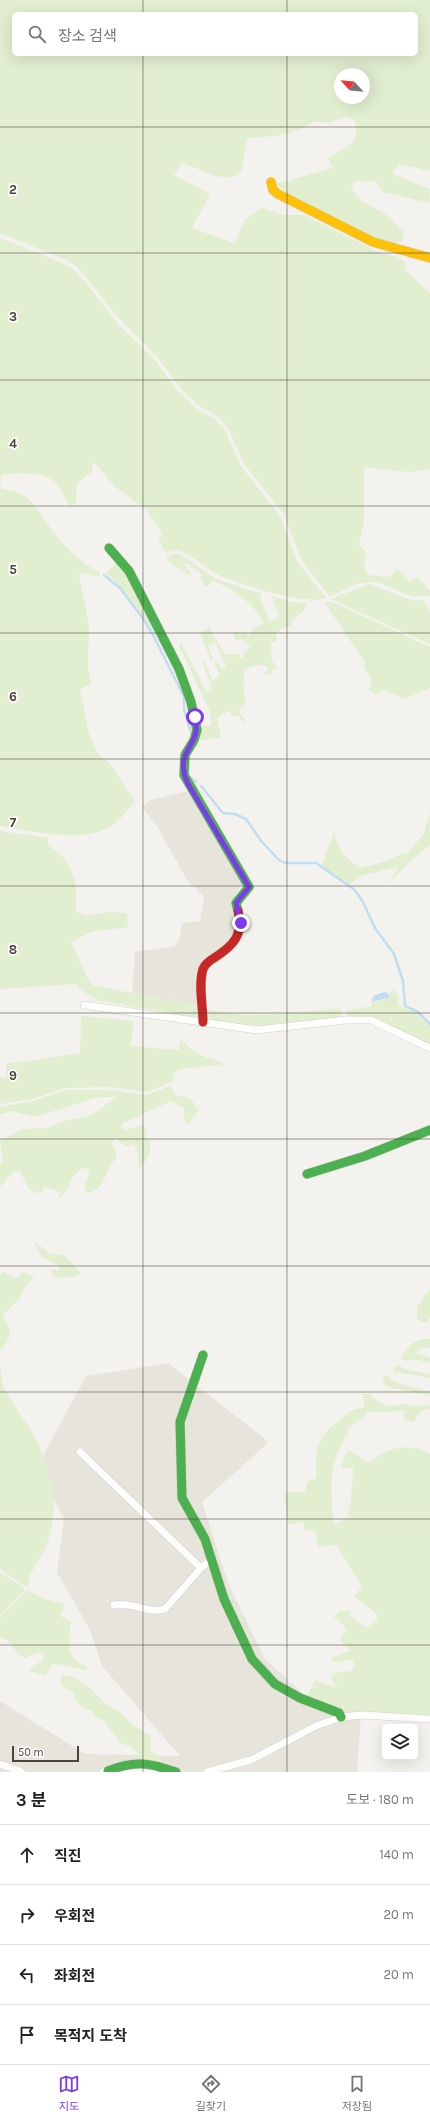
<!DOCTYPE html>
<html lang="ko">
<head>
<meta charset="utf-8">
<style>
  body { margin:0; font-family:Karla,"Noto Sans KR",sans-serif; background:#f6f6f6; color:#222 }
  .controls { position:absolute; right:12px; bottom:12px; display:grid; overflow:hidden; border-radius:6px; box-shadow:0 4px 16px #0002 }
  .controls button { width:36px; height:36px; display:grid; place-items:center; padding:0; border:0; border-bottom:1px solid #e0e0e0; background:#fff; color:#222; font:20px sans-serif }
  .compass { position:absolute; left:334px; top:68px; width:36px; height:36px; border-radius:50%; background:#fff; box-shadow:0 4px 16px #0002; rotate:296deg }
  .scale { position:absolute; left:12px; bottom:10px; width:67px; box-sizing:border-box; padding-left:4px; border:2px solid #4b4439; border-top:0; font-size:11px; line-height:14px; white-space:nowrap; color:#4b4439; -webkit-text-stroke:3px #fff; paint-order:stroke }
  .stop { position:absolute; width:12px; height:12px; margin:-9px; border:3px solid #7c3aed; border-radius:50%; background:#fff }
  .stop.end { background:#7c3aed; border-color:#fff; box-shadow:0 1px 4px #0008 }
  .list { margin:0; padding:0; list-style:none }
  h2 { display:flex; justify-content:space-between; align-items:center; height:52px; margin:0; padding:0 16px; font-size:17px }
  h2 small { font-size:13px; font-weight:400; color:#767676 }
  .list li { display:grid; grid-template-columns:26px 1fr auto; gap:12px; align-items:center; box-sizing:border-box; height:60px; padding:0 16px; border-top:1px solid #e0e0e0 }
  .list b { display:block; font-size:15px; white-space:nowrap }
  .list em { font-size:13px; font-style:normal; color:#767676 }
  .icon { flex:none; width:22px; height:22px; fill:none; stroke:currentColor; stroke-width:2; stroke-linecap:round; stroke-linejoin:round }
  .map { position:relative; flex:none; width:430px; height:1772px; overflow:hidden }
  .search { position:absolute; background:#fff; box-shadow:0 4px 16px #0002; left:12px; right:12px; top:12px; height:44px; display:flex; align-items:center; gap:10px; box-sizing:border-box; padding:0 14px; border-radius:6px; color:#767676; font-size:15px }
  .sheet { height:292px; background:#fff }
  nav { display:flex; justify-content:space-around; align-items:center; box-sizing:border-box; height:56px; border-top:1px solid #e0e0e0; background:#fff; font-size:11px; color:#767676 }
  nav a { display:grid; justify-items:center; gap:2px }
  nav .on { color:#7c3aed }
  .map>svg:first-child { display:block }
</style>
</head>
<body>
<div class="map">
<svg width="430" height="1772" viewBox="0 0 430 1772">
  <rect width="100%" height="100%" fill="#f4f2ee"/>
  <g fill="#e7e4dc">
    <path d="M 189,791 L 244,882 L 235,895 L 233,902 L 237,929 L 228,946 L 207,959 L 199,1005 L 132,993 L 135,952 L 175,946 L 179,941 L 182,923 L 200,921 L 204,897 L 187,880 L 157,826 L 142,807 L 150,800 Z"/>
    <path d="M 168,1363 L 269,1442 L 202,1502 L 228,1583 L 265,1659 L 314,1704 L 361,1714 L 357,1772 L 0,1772 L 0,1701 L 85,1754 L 180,1756 L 102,1666 L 90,1630 L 57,1572 L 64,1520 L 38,1465 L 86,1376 Z"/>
  </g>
  <g fill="#e1eecf" fill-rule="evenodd">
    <path d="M 0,0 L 430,0 L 430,171 L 398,164 L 393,174 L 430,189 L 429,203 L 383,192 L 375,181 L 354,182 L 351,188 L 361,201 L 384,213 L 404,232 L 402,241 L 394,244 L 379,240 L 288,194 L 276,184 L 333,168 L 328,158 C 344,148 363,143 354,120 L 347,117 L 327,123 L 316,121 L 303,128 L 276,136 L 247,138 C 246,145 243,165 242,169 C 231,190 197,166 182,163 L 174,175 L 210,194 L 192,228 L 234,243 L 245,219 L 262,208 L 283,215 L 304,215 L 380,253 L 398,257 L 406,263 L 405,270 L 430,293 L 430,469 L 409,472 L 364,467 L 364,522 L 359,545 L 366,552 L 364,569 L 369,575 L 389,577 L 398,569 L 410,581 L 418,577 L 430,591 L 430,595 C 403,602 395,583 371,582 C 357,581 342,591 330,597 L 301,559 L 284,514 L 244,464 L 227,426 L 218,417 L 198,405 L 182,390 L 157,357 L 111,310 L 91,283 L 76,266 L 64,259 L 0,233 ZM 14,14 L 416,14 L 416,54 L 14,54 ZM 340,74 L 364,74 L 364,98 L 340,98 Z"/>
    <path d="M 0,238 L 62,263 L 73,269 L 88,285 L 119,325 L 155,360 L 179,392 L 196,408 L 216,420 L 224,428 L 241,466 L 280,516 L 297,561 L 326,598 C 307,606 236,584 217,574 C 205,568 195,557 183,552 C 178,549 171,551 166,553 L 158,538 L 162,534 L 147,510 L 114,486 L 95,463 L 92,465 L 93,471 L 77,483 L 76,502 L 70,506 C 64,500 63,490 57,484 C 44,470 19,474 2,474 L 0,486 Z"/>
    <path d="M 0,488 C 7,490 17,491 23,495 C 35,502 41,516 49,526 C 62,545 79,562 100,573 L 99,577 L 85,573 L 79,574 L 89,626 L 88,667 L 91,684 L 80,689 L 89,734 L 98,754 L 110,763 L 135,802 C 128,809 122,818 114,824 C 88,845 30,831 0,826 Z"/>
    <path d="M 175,554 L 181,555 L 216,579 L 262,594 L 260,598 L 270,622 L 279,616 L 272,596 L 291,602 L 307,603 L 303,612 L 292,619 L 292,625 L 276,632 L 277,640 L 271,643 L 272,661 L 277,667 L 271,673 L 263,676 L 268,668 L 260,664 L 246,669 L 243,673 L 245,682 L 243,688 L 246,703 L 240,708 L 239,712 L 245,720 L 243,723 L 238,716 L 233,716 L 228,711 L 217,718 L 221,738 L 201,740 L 196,738 L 199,725 L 211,726 L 210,712 L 179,646 L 181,643 L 207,692 L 212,687 L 202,662 L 204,661 L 213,681 L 220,675 L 214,664 L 217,662 L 222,669 L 226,667 L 215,642 L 208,645 L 213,660 L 211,660 L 200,633 L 209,627 L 224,654 L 238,654 L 240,658 L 244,657 L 243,653 L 250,647 L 242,639 L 236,641 L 233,633 L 237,631 L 240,634 L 245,631 L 248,636 L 251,634 L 252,628 L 264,624 C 254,602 234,592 214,580 L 206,587 L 200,579 L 202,574 L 186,563 L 184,565 L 191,573 L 190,576 L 170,563 L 166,557 Z"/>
    <path d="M 117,561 L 127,572 L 187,692 L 192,728 C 187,714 187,700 182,687 C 167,648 136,600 106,573 Z"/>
    <path d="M 369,584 L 414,601 L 423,600 L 430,612 L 430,644 L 331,599 Z"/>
    <path d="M 330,601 L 430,647 L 430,688 L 404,699 L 386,690 L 376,694 L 369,691 L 372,680 L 363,666 L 366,664 L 325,603 Z"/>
    <path d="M 430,812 L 430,845 L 408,863 L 390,883 L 398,867 L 360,876 L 349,885 L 333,876 L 322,865 L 335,829 C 334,846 346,859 360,868 L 384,862 L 403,853 L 408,853 L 424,833 Z"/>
    <path d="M 0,831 L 48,838 L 48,845 C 53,849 59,853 63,857 C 75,872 79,893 75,911 L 86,916 L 110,912 L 127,913 L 128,927 L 91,932 L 71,942 L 88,979 L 94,986 L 199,1005 L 201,1018 L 100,1001 L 87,994 L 76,984 L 0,989 Z"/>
    <path d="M 394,989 L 398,997 L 398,1006 L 418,1013 L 430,1026 L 430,1046 L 389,1027 L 348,1018 L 346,1011 L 371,1006 L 372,1002 L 385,1000 Z"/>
    <path d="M 341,1008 L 341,1016 L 337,1018 L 253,1026 L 209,1021 L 207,1010 C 252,1019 295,1013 341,1008 Z"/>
    <path d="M 81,1016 L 134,1021 L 131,1046 L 179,1050 L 180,1039 L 197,1054 L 224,1063 L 221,1065 L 179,1069 L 174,1073 L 173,1081 L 147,1092 L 110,1087 L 65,1088 L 33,1099 L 0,1104 L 0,1077 L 7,1077 L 6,1064 L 80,1053 Z"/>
    <path d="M 170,1086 L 176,1095 L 190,1098 L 199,1111 L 187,1125 L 184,1118 L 184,1108 L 171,1101 L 123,1123 L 120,1127 L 125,1130 L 144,1125 L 147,1132 L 146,1137 C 155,1148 149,1159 139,1168 L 137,1150 L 134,1144 L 125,1146 L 114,1137 L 112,1143 L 117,1157 C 102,1172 109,1187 88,1193 L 84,1188 L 90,1172 L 88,1169 L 82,1168 C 67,1179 71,1189 59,1199 L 61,1192 L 44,1187 L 43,1192 L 34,1193 L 27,1186 L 20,1171 L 13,1172 L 0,1187 L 0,1164 L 3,1161 L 0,1141 L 23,1129 L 47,1128 L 64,1121 L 88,1116 L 99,1110 L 116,1097 L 98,1097 L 35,1117 L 12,1111 L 0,1114 L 0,1107 L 33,1101 L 65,1090 L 109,1090 L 147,1095 Z"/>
    <path d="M 33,1240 L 49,1253 L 65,1256 L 82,1274 C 72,1276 55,1283 50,1270 L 60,1270 L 57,1265 L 42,1257 Z"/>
    <path d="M 4,1272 L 15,1279 L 24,1272 L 34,1277 L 22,1292 L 20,1298 L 3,1315 C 11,1333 14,1335 0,1351 L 0,1275 Z"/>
    <path d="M 430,1289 L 430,1317 L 426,1323 L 418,1320 C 414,1307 421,1299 430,1289 Z"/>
    <path d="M 430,1339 L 430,1348 L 423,1347 L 415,1353 L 430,1358 L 430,1363 L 413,1359 L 409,1361 L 401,1359 C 409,1345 413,1339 430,1339 Z"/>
    <path d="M 0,1364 L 3,1387 L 38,1442 L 54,1489 L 54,1507 L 51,1531 L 46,1547 L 30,1575 L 28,1588 L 0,1569 Z"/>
    <path d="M 398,1365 L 408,1370 L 430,1374 L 430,1378 L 395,1372 L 393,1368 Z"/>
    <path d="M 386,1374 L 392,1381 L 430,1392 L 430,1396 L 389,1387 L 383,1382 L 384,1376 Z"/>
    <path d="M 363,1394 L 369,1394 L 378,1402 L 388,1406 L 405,1404 L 417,1406 L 430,1405 L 430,1409 C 421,1409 418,1414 414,1422 L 403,1419 L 405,1411 L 368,1412 C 365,1417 353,1424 347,1429 L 349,1434 C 328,1455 330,1497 334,1525 L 347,1518 L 351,1501 L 353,1468 L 341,1467 L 348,1449 L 369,1463 C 389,1447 408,1442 430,1454 L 430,1717 L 343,1711 L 306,1698 L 315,1680 L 337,1688 L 331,1677 L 335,1673 L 351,1671 L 355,1665 L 352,1660 L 332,1662 L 331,1658 L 351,1651 L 340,1640 L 347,1629 L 334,1617 L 340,1611 L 350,1611 L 351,1616 L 367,1628 L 377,1620 L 377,1614 L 354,1596 L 362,1587 L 336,1545 L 318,1547 L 315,1531 L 304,1530 L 304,1522 L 288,1524 L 284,1493 L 305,1491 L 308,1481 L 316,1478 C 316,1446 315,1439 342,1418 C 349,1412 354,1408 364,1408 Z"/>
    <path d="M 0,1573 L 19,1584 L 25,1590 L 0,1616 Z"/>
    <path d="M 27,1590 L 44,1599 L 65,1604 L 60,1616 L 71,1621 C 69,1641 64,1660 88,1666 L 86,1670 L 57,1664 L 52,1665 L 45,1675 L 29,1671 L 44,1658 L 43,1654 L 37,1652 L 25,1658 C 15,1654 13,1644 5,1638 L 0,1638 L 0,1618 Z"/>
    <path d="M 63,1675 L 74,1677 L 90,1688 L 105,1703 L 124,1715 L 130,1723 L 151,1736 L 150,1750 L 161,1759 L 159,1764 L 141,1759 L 132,1747 L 117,1742 L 117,1738 L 103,1720 L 96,1718 L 92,1711 L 82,1708 C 75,1700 75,1690 63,1687 L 60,1682 Z"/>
  </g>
  <path fill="#c0ddf1" d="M 384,992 L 388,993 L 389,996 L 388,998 L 372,1002 L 373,996 Z"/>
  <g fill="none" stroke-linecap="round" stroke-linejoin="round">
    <g stroke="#c0ddf1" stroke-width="2.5">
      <path d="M 104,575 L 120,588 L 142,617 L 152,633 L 184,697 L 184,710 L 192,735"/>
      <path d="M 190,777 L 196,782"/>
      <path d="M 201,786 L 223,813 L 235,814 L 246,819 L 262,842 L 279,860 L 285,863 L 316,863 L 355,890 L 363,902 L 375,928 L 394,954 L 403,981 L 405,1006 L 418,1012 L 430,1024"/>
    </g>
    <defs>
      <g id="street">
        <path d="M 84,1005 L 257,1030 L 346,1020 L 371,1020 L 430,1048"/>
        <path d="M 80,1452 L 201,1568"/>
        <path d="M 114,1605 C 134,1602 149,1614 165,1609 L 201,1568 L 211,1560"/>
        <path d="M 0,1764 L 22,1772"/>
        <path d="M 103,1772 L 121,1769 L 154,1772"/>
        <path d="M 207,1772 L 251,1760 L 316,1726 L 341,1717 L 362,1715 L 430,1719"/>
      </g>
      <g id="fast">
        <path d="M 109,548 L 129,571 L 179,669 L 191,702 L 197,730 L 194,740 L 185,755 L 184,775 L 249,887 L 236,903 L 238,911"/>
        <path d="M 307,1174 L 365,1156 L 430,1130"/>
        <path d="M 203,1355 L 180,1422 L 182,1498 L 205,1539 L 224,1599 L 252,1659 L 275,1684 L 300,1698 L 339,1713 L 341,1717"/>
        <path d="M 108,1771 C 135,1760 149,1763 176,1772"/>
      </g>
      <path id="slow" d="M 271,182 L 273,190 L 278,194 L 373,242 L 430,258"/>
      <path id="jam" d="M 203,1022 C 203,1006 198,985 203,969 C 205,964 209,961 214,958 C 233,946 244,935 238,911"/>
    </defs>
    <use href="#street" stroke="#d2d0cb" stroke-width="8"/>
    <use href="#fast" stroke="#d3cfc5" stroke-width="10"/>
    <use href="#slow" stroke="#d3cfc5" stroke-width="10"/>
    <use href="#jam" stroke="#d3cfc5" stroke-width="10"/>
    <use href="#street" stroke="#fdfdfc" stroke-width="7"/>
    <use href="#fast" stroke="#4caf50" stroke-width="9"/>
    <use href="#slow" stroke="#ffc107" stroke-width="9"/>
    <use href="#jam" stroke="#c62828" stroke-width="9"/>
  </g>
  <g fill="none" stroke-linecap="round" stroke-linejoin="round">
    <path stroke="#7c3aed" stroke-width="5" d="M 195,717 C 203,747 172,749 188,784 L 249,887 L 236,903 L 241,923"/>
  </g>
  <path fill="none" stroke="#4b4439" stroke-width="1" stroke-opacity="0.55" d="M 143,0 L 143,14M 287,0 L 287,14M 143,54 L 143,1772M 287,54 L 287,1772M 0,127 L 430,127M 0,253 L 430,253M 0,380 L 430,380M 0,506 L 430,506M 0,633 L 430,633M 0,759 L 430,759M 0,886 L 430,886M 0,1013 L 430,1013M 0,1139 L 430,1139M 0,1266 L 430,1266M 0,1392 L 430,1392M 0,1519 L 430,1519M 0,1645 L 430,1645"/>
  <g font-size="13" text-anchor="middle" font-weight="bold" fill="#4b4439" stroke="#fff" stroke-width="3.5" stroke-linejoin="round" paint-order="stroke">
    <text x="13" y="194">2</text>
    <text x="13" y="321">3</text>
    <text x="13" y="448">4</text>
    <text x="13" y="574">5</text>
    <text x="13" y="701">6</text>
    <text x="13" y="827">7</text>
    <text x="13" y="954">8</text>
    <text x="13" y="1080">9</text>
  </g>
</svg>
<div class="controls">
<button><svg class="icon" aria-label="layers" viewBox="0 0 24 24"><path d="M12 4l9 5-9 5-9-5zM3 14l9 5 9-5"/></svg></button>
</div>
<svg class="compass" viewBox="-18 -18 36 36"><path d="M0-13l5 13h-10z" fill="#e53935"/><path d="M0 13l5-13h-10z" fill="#767676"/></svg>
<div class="scale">50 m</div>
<div class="stop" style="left:195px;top:717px"></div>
<div class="stop end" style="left:241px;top:923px"></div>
<div class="search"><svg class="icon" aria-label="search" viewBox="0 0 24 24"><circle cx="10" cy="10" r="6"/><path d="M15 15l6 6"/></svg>장소 검색</div>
</div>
<section class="sheet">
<h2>3 분<small>도보 · 180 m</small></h2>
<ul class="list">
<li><svg class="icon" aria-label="ahead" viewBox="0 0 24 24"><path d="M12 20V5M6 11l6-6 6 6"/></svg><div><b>직진</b></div><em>140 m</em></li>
<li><svg class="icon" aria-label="right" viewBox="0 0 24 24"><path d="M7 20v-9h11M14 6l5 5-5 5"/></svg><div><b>우회전</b></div><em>20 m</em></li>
<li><svg class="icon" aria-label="left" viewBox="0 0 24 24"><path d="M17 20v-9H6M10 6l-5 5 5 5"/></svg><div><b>좌회전</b></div><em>20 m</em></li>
<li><svg class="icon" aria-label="arrive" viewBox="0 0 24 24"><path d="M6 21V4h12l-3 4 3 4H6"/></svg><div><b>목적지 도착</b></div></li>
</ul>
</section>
<nav>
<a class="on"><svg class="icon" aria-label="map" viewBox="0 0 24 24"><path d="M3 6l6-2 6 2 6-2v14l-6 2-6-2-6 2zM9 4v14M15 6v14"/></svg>지도</a>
<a><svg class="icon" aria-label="directions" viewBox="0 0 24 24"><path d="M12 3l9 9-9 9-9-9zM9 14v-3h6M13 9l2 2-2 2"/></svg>길찾기</a>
<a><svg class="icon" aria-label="saved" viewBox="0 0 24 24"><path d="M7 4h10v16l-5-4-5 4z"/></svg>저장됨</a>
</nav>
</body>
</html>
